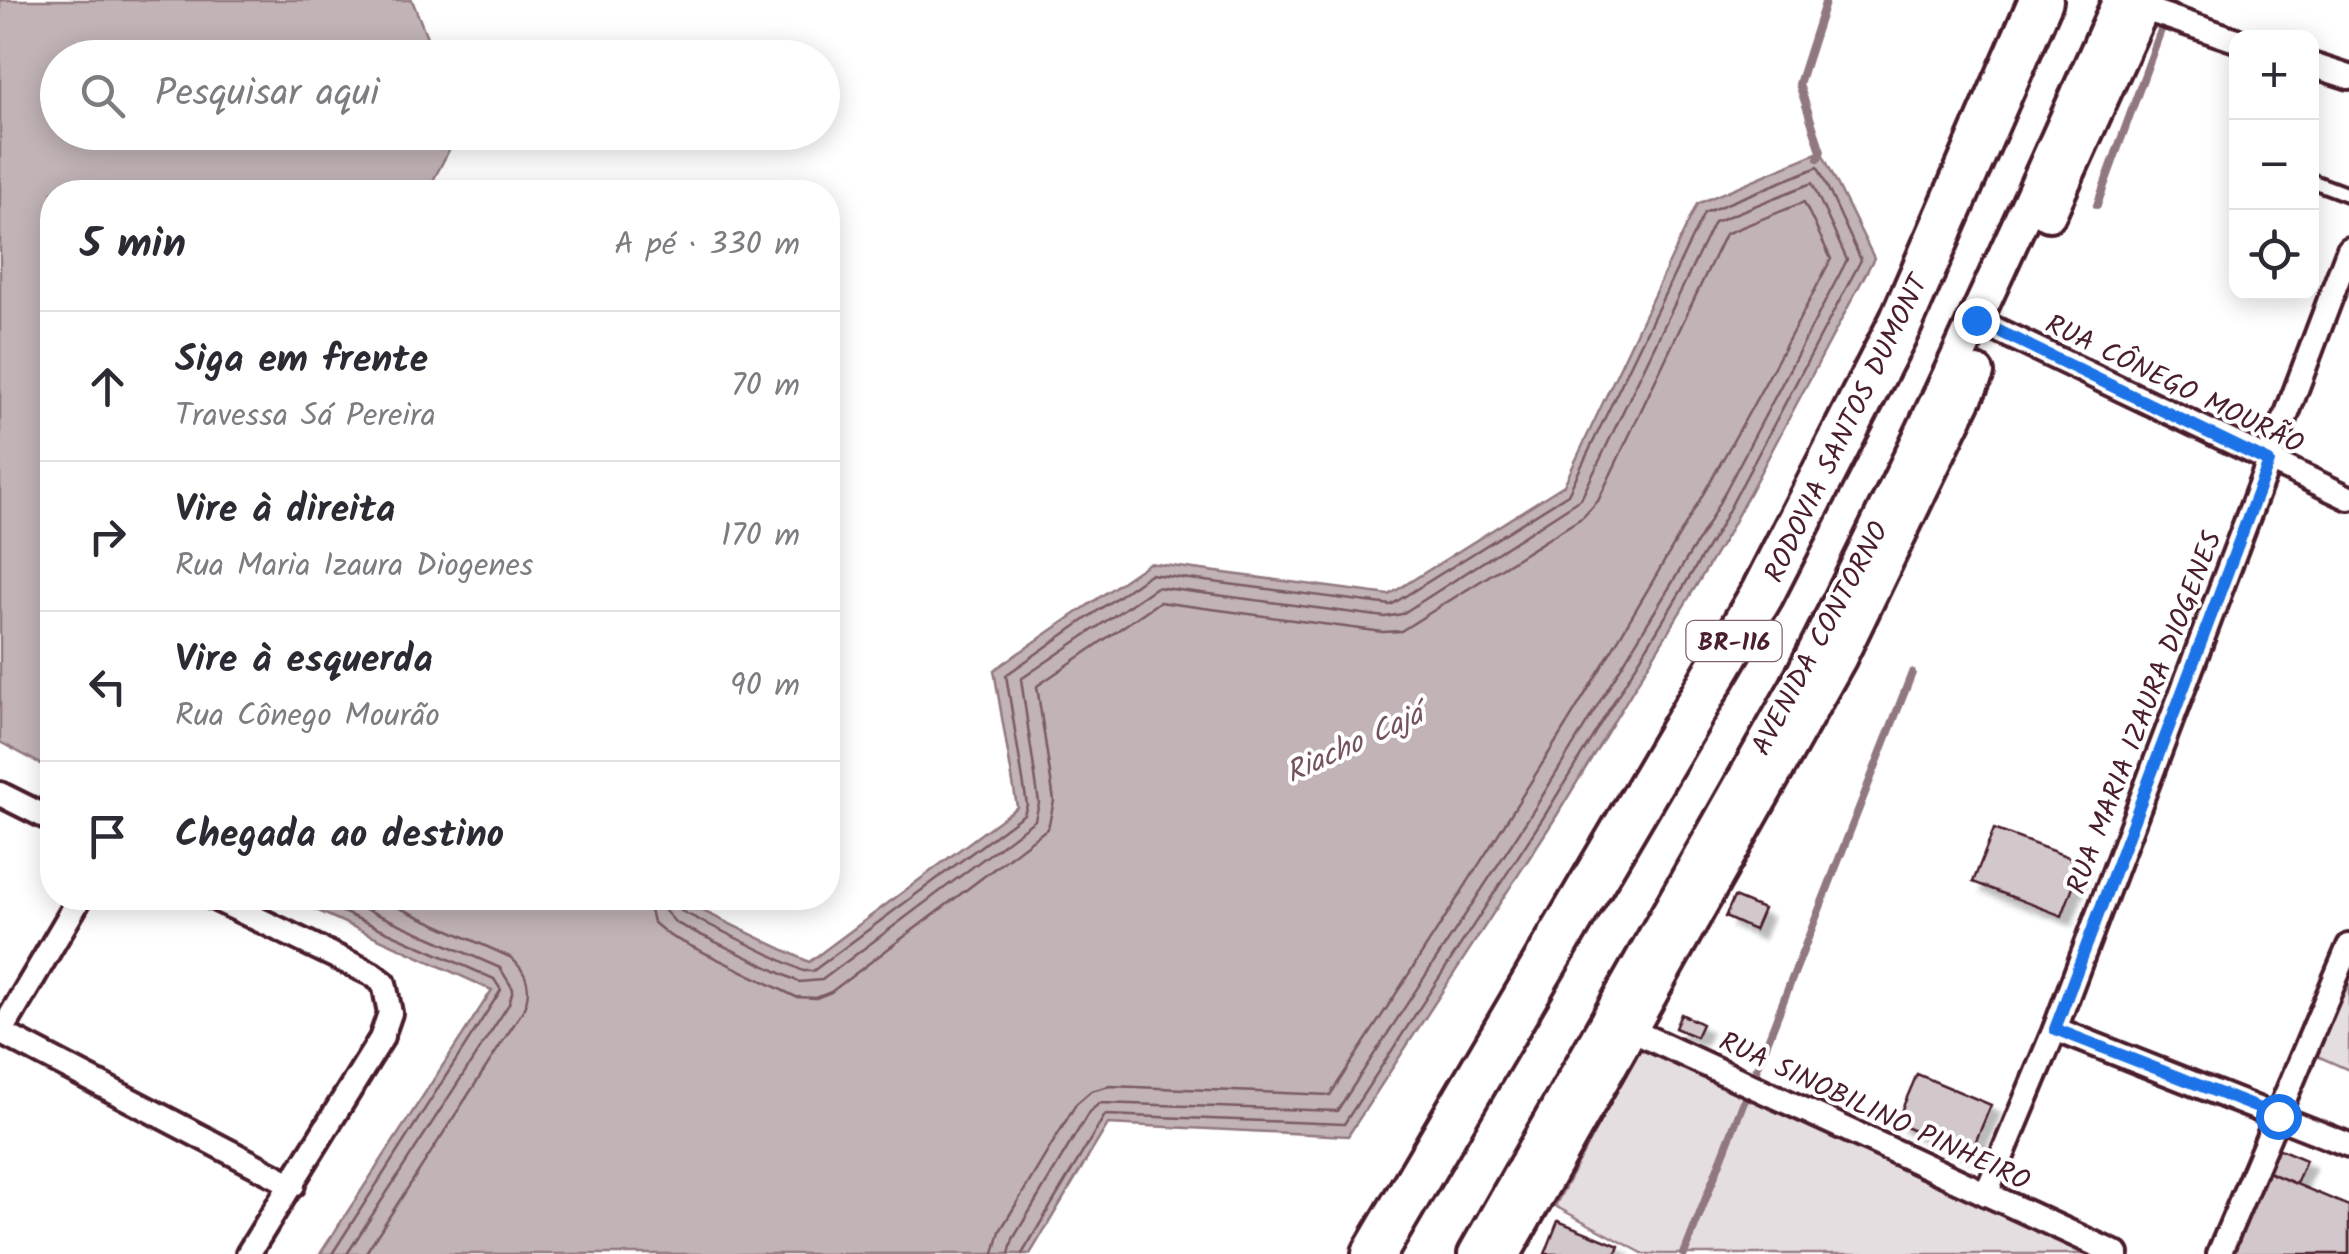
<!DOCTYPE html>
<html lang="pt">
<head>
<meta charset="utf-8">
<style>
  body { margin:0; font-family:Kalam,sans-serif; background:#f7f7f7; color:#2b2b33 }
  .controls { position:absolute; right:30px; top:30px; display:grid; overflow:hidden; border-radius:20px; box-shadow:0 5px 25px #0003 }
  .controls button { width:90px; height:90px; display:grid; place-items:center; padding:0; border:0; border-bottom:2px solid #e1e1e2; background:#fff; color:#2b2b33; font:50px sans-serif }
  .stop { position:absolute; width:30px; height:30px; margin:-22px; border:8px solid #1a73e8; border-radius:50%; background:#fff }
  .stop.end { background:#1a73e8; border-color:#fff; box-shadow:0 2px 10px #0008 }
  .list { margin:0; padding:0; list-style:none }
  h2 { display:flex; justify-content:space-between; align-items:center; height:130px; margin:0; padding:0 40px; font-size:42px }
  h2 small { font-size:32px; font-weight:400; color:#7c7c81 }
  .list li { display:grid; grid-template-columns:65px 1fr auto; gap:30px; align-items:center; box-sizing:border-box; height:150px; padding:0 40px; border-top:2px solid #e1e1e2 }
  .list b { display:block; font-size:38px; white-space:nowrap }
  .list p { margin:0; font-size:32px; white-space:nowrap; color:#7c7c81 }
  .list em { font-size:32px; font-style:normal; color:#7c7c81 }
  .icon { flex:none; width:55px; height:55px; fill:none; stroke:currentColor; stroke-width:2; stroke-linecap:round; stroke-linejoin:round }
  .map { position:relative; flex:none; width:2349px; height:1254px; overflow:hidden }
  .search { position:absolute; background:#fff; box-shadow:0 5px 25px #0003; left:40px; top:40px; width:800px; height:110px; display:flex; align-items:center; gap:25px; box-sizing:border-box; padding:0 35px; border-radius:55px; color:#7c7c81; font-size:38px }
  .panel { position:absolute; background:#fff; box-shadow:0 5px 25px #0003; left:40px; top:180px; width:800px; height:730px; border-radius:40px }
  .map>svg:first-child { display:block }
</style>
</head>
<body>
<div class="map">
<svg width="2349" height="1254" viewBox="0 0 2349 1254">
  <defs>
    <filter id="shadow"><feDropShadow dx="9" dy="9" stdDeviation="2.5" flood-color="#0004"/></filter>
  </defs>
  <rect width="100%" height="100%" fill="#fff"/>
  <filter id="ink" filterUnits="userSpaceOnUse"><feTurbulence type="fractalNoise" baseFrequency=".01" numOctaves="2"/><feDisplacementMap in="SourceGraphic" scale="20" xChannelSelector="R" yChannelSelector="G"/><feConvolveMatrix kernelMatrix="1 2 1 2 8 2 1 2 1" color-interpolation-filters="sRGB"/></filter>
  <g filter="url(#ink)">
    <g fill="#e5dee0" stroke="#987e86" stroke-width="2.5">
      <path d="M 2349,972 L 2349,1070 L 2315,1055 Z"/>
      <path d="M 1640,1046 L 2088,1254 L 1644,1254 L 1555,1206 Z"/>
    </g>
    <g fill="#c1b3b6" stroke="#91787e" stroke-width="2.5">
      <path d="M 0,0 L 412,0 L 435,57 L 58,58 L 58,132 L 458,133 L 427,192 L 52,192 L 52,770 L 0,742 Z"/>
      <path d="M 1821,151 L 1874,258 L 1727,535 L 1554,820 L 1348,1136 L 1108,1124 L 1030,1254 L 320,1254 L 492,990 L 290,898 L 676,898 L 809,962 L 1017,807 L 994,670 L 1149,563 L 1389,595 L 1564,485 L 1697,204 Z"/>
    </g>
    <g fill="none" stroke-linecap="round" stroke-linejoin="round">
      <g stroke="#7a5a63" stroke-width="2.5">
        <path d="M 311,898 L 494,979 L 501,990 L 332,1254"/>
        <path d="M 340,898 L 500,968 L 513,989 L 509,1004 L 347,1254"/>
        <path d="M 647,898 L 653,922 L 670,936 L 796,997 L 816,998 L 831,992 L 1048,828 L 1054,801 L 1037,686 L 1159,602 L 1383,632 L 1401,631 L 1583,517 L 1598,501 L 1725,234 L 1804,202 L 1831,259 C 1681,550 1509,822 1330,1095 L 1110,1086 L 1091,1091 L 1076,1104 L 1000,1231 L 994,1254"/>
        <path d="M 662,898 L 665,911 L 676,923 L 799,982 L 822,980 L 1035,820 L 1039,803 L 1021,679 L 1156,587 L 1385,617 L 1402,614 L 1581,499 L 1714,222 L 1812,183 L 1847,260 L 1708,524 L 1535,808 L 1337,1111 L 1100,1103 L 1089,1112 L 1013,1239 L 1009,1254"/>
        <path d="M 675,898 L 681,911 L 803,971 L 813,971 L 1024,814 L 1027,805 L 1006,675 L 1150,574 L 1391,605 L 1568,494 L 1704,213 L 1818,167 L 1861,260 L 1718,530 L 1545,815 L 1344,1124 L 1105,1115 L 1022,1254"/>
        <path d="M 365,1254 L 522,1012 C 533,991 528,972 510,957 L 377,898"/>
      </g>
      <g stroke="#91787e" stroke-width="8">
        <path d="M 1818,158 L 1821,151 L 1799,84 L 1826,0"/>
        <path d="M 2097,205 L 2172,0"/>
        <path d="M 1684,1254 L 1912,673"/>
      </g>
    </g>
    <g fill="#d2c7cb" stroke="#4a1f2b" stroke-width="2.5" filter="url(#shadow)">
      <path d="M 1994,829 L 2082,862 L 2062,916 L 1973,882 Z"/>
      <path d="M 1734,897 L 1763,909 L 1754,930 L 1725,917 Z"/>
      <path d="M 1681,1014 L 1702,1024 L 1696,1037 L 1675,1028 Z"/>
      <path d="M 1917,1074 L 1991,1105 L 1970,1155 L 1896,1123 Z"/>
      <path d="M 2268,1144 L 2306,1160 L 2296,1184 L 2258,1168 Z"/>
      <path d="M 2258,1168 L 2349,1206 L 2349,1254 L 2221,1254 Z"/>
      <path d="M 1558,1221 L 1619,1246 L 1616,1254 L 1545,1254 Z"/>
    </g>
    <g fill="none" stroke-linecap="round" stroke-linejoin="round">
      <defs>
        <path id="lane" d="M 2312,181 L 2349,195"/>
        <g id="street">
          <path d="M 2133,5 L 2236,40"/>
          <path d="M 2312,65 L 2349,77"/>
          <path d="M 1976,320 L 2349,498"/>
          <path d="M 0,794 L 52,820"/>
          <path d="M 214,898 L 372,974 L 384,983 L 390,1013 L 381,1039 L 248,1254"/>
          <path d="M 1620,1025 L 2117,1254"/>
          <path d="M 2055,1029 L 2349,1145"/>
          <path d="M 0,1032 L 293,1185"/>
          <path d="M 0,1034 L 80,898"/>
          <path d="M 1986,1194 L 2055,1029 L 2349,249"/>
          <path d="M 2219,1254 L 2349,946"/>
        </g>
        <g id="secondary">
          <path d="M 2049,214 L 2146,0"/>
          <path d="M 1475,1254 L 1797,686 C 1913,461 2017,231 2120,0"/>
          <path d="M 1504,1254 L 1839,659 L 1977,373"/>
        </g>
        <path id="highway" d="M 1374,1254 L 1762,594 L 1901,322 L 2041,0"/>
      </defs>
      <use href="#lane" stroke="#4a1f2b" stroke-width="19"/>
      <use href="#street" stroke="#4a1f2b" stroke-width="30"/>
      <use href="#secondary" stroke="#4a1f2b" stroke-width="40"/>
      <use href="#highway" stroke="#4a1f2b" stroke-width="50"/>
      <use href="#lane" stroke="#fff" stroke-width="11"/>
      <use href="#street" stroke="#fff" stroke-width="22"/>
      <use href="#secondary" stroke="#fff" stroke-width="32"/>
      <use href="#highway" stroke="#fff" stroke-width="42"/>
    </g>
  </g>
  <g fill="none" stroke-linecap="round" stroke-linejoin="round" filter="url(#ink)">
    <path stroke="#1a73e8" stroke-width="12" d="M 1976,320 L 2269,462 L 2055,1029 L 2278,1116"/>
  </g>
  <g text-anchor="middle" stroke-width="8" stroke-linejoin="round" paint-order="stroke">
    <rect fill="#fff" stroke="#80626b" stroke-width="2.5" x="1686.5" y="621" width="95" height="40" rx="8"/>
    <g font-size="25" font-weight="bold" fill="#4a1f2b">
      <text x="1734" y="650">BR-116</text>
    </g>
    <g font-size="28" fill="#4a1f2b" stroke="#fff">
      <text transform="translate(2175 383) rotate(26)" y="10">RUA CÔNEGO MOURÃO</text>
      <text transform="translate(1845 428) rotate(-64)" y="10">RODOVIA SANTOS DUMONT</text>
      <text transform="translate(1819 638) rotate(-62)" y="10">AVENIDA CONTORNO</text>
      <text transform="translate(2143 712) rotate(-69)" y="10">RUA MARIA IZAURA DIOGENES</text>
      <text transform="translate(1875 1110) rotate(25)" y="10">RUA SINOBILINO PINHEIRO</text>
    </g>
    <g font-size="30" font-style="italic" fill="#74535c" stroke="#fff">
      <text transform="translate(1354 743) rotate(-25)" y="10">Riacho Cajá</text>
    </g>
  </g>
</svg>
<div class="controls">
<button>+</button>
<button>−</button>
<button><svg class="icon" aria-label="locate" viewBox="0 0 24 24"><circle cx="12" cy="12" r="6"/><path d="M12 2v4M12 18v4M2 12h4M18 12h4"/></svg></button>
</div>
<div class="stop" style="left:2278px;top:1116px"></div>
<div class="stop end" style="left:1976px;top:320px"></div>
<div class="search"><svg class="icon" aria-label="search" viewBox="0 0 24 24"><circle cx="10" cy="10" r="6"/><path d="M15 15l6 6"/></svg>Pesquisar aqui</div>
<section class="panel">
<h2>5 min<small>A pé · 330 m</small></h2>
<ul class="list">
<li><svg class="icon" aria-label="ahead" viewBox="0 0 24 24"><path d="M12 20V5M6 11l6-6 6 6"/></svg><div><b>Siga em frente</b><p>Travessa Sá Pereira</p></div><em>70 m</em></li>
<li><svg class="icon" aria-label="right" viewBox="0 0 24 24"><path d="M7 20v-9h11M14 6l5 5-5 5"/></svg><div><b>Vire à direita</b><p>Rua Maria Izaura Diogenes</p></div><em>170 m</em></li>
<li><svg class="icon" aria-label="left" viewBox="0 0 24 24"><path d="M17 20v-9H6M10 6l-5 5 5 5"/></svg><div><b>Vire à esquerda</b><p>Rua Cônego Mourão</p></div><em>90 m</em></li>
<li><svg class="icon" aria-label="arrive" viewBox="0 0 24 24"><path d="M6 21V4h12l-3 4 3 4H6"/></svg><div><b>Chegada ao destino</b></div></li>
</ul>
</section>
</div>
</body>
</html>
